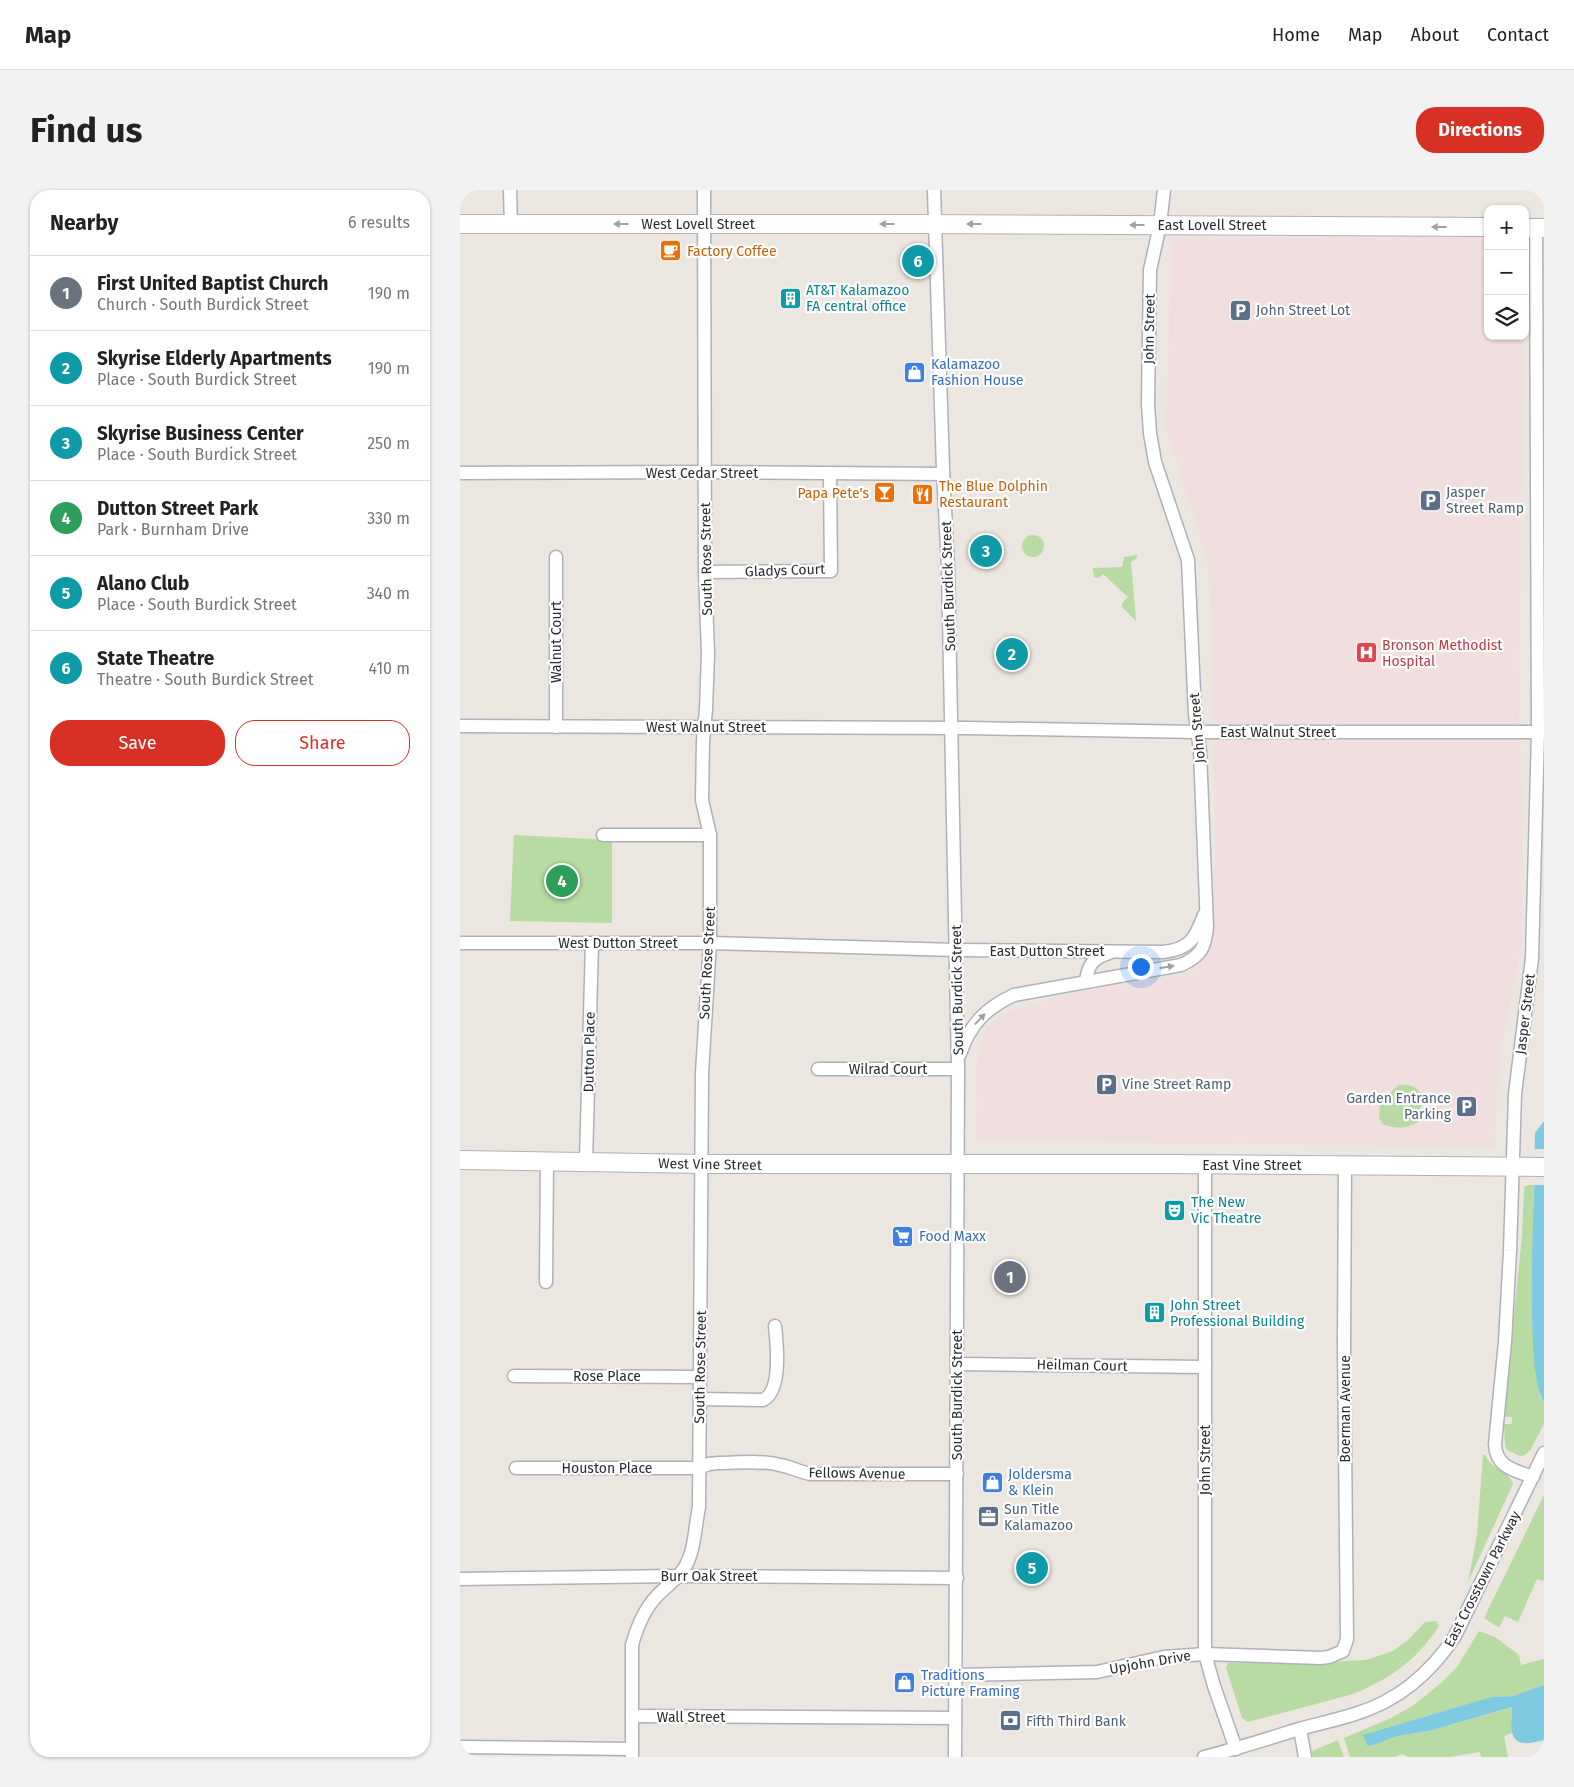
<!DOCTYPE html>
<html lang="en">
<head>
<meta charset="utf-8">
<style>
  body { margin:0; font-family:"Fira Sans",sans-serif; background:#f2f2f2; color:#222 }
  .controls { position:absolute; right:15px; top:15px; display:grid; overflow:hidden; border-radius:10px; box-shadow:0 1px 4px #0004 }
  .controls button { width:45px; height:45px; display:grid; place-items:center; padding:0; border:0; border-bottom:1px solid #e0e0e0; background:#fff; color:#222; font:25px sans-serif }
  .you { position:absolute; left:680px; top:776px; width:18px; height:18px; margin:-12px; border:4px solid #fff; border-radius:50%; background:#1a73e8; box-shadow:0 0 0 8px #1a73e833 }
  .badge { display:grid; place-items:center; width:32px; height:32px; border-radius:50%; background:#d93025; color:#fff; font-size:16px; font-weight:700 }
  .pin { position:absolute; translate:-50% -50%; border:2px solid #fff; box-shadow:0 1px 5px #0006 }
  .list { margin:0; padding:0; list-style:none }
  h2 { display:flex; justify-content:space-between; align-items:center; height:65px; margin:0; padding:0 20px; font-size:21px }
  h2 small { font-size:16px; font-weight:400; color:#767676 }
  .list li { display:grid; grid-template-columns:32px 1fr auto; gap:15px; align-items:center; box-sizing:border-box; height:75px; padding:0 20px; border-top:1px solid #e0e0e0 }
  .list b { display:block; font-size:19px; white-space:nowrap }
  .list p { margin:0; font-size:16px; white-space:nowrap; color:#767676 }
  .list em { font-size:16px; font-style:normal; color:#767676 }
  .actions { display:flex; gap:10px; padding:15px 20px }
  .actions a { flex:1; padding:11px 0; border:1px solid #d93025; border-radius:20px; text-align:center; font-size:18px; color:#d93025 }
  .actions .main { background:#d93025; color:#fff }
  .icon { flex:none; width:28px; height:28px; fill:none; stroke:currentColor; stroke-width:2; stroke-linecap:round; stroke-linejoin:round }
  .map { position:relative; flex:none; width:1084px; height:1567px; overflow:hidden; border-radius:20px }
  header { display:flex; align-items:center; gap:30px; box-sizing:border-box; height:70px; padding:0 25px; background:#fff; border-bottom:1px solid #e0e0e0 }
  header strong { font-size:24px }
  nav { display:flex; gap:28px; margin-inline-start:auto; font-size:18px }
  .intro { display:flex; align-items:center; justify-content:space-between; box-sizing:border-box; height:120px; padding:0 30px }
  h1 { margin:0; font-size:35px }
  .button { padding:12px 22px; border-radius:20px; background:#d93025; color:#fff; font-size:18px; font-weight:700 }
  main { display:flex; gap:30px; padding:0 30px }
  aside { flex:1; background:#fff; border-radius:20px; box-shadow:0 1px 4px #0004 }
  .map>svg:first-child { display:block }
</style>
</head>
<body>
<header>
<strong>Map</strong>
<nav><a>Home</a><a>Map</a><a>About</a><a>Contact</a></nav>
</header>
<div class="intro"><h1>Find us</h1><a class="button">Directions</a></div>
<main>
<aside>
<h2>Nearby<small>6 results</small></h2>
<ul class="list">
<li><span class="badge" style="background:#6b7280">1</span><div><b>First United Baptist Church</b><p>Church · South Burdick Street</p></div><em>190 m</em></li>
<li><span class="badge" style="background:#0f9aa8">2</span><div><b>Skyrise Elderly Apartments</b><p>Place · South Burdick Street</p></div><em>190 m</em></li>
<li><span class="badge" style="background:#0f9aa8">3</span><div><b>Skyrise Business Center</b><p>Place · South Burdick Street</p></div><em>250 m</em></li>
<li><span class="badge" style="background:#2e9e5b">4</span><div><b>Dutton Street Park</b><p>Park · Burnham Drive</p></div><em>330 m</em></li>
<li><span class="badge" style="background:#0f9aa8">5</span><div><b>Alano Club</b><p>Place · South Burdick Street</p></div><em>340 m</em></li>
<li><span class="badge" style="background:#0f9aa8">6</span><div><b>State Theatre</b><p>Theatre · South Burdick Street</p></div><em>410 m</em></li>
</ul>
<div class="actions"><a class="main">Save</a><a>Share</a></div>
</aside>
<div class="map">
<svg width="1084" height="1567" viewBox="0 0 1084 1567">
  <rect width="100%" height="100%" fill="#ebe6df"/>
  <path fill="#f1dedf" d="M 1028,47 L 1028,146 L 1063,146 L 1059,525 L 1063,641 L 1063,751 L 1039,865 L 1035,957 L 516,950 L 517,873 L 526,837 L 546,822 L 594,807 L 721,784 L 738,777 L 754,740 L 755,644 L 750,401 L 746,365 L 706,238 L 712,49 Z"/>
  <g fill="#b7dba2">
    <circle cx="573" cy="356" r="11"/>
    <path d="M 676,365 L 677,365 L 677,368 L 671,372 L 676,431 L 662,417 L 662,413 L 668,407 L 643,384 L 639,388 L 634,387 L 633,378 L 662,377 L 664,367 Z"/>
    <path d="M 54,645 L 152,650 L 152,733 L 50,731 Z"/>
    <path d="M 938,895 C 967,893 963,912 958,932 C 946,939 935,939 922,934 L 919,927 L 920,914 Z"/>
    <path d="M 1069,995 L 1074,995 L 1072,1128 L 1076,1186 L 1080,1207 L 1084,1212 L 1084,1234 L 1071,1259 L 1065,1265 L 1060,1266 L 1047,1260 L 1045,1256 L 1044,1234 L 1052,1234 L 1052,1227 L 1044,1227 L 1062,1045 L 1064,1002 L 1064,997 Z"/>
    <path d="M 1023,1265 L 1025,1265 C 1031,1279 1050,1282 1053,1294 L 1008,1392 L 1017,1345 Z"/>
    <path d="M 1084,1305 L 1084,1388 L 1083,1391 L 1077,1389 L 1058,1432 L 1045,1426 L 1040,1436 L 1038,1437 L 1024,1428 Z"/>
    <path d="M 976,1431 L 979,1436 C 957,1470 930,1489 893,1504 L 788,1532 L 782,1528 L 766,1478 L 768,1473 L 868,1472 L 906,1470 L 933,1461 L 948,1450 L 965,1432 Z"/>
    <path d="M 1019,1441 L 1035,1447 L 1059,1465 L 1061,1475 L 1084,1469 L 1084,1495 L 1053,1506 L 1031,1507 L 904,1545 L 911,1556 L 937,1546 L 969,1541 L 1053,1517 L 1052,1543 L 1044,1546 L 1048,1567 L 1021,1567 L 1020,1562 L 989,1567 L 949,1567 L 942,1564 L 935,1567 L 890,1567 L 884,1548 L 931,1528 L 954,1515 L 981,1493 L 997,1477 Z"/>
    <path d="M 878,1550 L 884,1567 L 852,1567 L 852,1561 Z"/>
  </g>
  <g fill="#7ecae1">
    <path d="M 1084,931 L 1084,1212 C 1066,1189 1073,1040 1074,1004 C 1075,983 1074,963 1075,943 Z"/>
    <path d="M 1084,1495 L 1084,1550 C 1073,1553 1055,1558 1052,1542 C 1050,1535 1053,1524 1052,1517 L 969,1541 L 937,1546 L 911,1556 L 907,1555 L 903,1545 L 1031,1507 L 1053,1506 Z"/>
  </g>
  <rect fill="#ebe6df" x="1073" y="959" width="11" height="36"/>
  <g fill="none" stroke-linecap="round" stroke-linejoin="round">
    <defs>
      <g id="street">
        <path d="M 50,0 L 51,35"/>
        <path d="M 474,0 L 483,279 L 488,378 L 498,879 L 495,1567"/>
        <path d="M 0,283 L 245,282 L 483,284"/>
        <path d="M 245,382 L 371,381 L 370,284"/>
        <path d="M 0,536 L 507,538 L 737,542 L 1084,542"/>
        <path d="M 96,537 L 96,367"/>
        <path d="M 143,645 L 250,645"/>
        <path d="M 0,753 L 250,753 L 496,760 L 703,762 C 730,759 735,749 744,725"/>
        <path d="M 626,791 C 628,775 633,768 649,763"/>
        <path d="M 500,864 C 510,834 526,818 554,805 L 721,775 C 741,766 745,758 747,737 L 741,586 L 740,561 L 735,524 L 728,370 L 695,272 L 690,243 L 688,214 L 690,80 L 700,35 L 704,0"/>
        <path d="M 358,879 L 498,879"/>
        <path d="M 126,971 L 132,753"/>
        <path d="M 745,974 L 745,1464 L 754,1496 L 776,1559"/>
        <path d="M 86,1092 L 87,971"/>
        <path d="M 498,1174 L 745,1177"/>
        <path d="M 54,1186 L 240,1187"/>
        <path d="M 240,1209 L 303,1210 C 322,1201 317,1154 315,1136"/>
        <path d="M 56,1278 L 238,1278 L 249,1274 L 258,1273 C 278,1273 301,1270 320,1275 C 331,1277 340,1282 350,1284 L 497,1284"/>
        <path d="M 1073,1287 C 1053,1280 1036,1277 1035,1254 L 1045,1152 L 1050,1061 L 1055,904 L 1072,768 L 1078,542 L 1076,38"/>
        <path d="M 0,1389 L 219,1386 L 497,1388"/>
        <path d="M 496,1485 L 637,1482 L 704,1467 L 745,1464 L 860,1468 L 869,1467 L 883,1461 L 887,1449 L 884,1154 L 885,975"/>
        <path d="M 172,1526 L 495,1528"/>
        <path d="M 840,1539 L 845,1567"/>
        <path d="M 0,1557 L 172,1559"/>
        <path d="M 172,1567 L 172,1455 C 177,1437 184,1420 196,1407 C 206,1396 218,1389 225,1377 C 235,1360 235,1336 239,1317 L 242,883 L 250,753 L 250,645 L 242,610 L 243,551 L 246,519 L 248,464 L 245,382 L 244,0"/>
        <path d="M 744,1567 C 776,1559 807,1549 839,1539 C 858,1534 876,1530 895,1524 C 938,1511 970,1484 995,1446 L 1084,1263"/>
      </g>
      <g id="secondary">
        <path d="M 0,34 L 461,34 L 1028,37"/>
        <path d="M 1065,38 L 1084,38"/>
        <path d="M 0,970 L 242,974 L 709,974 L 1084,977"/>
      </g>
    </defs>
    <use href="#street" stroke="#afb1ba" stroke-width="15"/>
    <use href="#secondary" stroke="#afb1ba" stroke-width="20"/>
    <use href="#street" stroke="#fff" stroke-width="12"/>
    <use href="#secondary" stroke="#fff" stroke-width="18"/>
  </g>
  <defs><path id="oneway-solid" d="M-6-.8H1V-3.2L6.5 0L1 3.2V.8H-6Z" transform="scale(1.25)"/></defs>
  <g fill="#a0a0a0">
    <use href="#oneway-solid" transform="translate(161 34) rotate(180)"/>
    <use href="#oneway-solid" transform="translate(427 34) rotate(-180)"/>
    <use href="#oneway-solid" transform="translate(514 34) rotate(-180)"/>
    <use href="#oneway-solid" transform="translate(677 35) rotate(-180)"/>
    <use href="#oneway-solid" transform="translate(979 37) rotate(-180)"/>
    <use href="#oneway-solid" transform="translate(707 777) rotate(-10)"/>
    <use href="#oneway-solid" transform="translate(520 829) rotate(-46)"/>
  </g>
  <defs>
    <symbol id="cafe-square" viewBox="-11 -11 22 22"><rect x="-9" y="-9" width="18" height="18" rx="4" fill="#e8710a" stroke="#fff"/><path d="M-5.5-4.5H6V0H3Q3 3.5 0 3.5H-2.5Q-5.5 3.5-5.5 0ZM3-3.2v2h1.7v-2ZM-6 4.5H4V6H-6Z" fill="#fff"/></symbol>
    <symbol id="building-square" viewBox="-11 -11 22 22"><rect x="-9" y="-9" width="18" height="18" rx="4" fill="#0f9aa8" stroke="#fff"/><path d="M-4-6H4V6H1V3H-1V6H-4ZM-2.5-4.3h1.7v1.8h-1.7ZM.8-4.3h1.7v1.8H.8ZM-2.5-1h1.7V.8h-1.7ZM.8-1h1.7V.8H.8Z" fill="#fff"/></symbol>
    <symbol id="parking-square" viewBox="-11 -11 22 22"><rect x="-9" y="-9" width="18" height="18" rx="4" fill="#5c6f8a" stroke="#fff"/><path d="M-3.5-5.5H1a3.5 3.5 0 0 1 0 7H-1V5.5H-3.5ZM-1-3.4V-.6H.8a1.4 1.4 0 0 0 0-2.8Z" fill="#fff"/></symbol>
    <symbol id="shop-square" viewBox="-11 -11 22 22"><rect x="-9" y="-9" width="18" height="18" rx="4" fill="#3f7fe0" stroke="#fff"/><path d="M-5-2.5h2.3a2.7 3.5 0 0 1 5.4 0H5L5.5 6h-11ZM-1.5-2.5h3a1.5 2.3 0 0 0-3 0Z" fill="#fff"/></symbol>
    <symbol id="bar-square" viewBox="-11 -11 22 22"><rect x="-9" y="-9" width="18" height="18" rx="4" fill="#e8710a" stroke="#fff"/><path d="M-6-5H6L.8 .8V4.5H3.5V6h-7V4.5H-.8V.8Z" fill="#fff"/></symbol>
    <symbol id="restaurant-square" viewBox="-11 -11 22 22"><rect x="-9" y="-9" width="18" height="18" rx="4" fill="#e8710a" stroke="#fff"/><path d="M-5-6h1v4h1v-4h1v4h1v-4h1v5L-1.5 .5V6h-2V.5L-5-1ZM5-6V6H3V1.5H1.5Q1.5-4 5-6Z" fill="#fff"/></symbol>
    <symbol id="hospital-square" viewBox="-11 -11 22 22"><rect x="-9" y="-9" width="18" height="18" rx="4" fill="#e0444e" stroke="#fff"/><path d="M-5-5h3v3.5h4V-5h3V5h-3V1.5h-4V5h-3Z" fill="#fff"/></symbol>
    <symbol id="theatre-square" viewBox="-11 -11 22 22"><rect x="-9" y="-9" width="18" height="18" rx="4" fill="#0f9aa8" stroke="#fff"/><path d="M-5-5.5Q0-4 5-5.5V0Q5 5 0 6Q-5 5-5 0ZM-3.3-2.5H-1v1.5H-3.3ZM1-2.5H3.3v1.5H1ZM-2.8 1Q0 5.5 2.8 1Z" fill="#fff"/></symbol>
    <symbol id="supermarket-square" viewBox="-11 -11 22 22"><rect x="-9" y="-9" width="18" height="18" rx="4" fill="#3f7fe0" stroke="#fff"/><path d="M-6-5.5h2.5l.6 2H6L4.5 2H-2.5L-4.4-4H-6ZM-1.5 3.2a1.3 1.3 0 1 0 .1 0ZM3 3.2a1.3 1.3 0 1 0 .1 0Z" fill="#fff"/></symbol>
    <symbol id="office-square" viewBox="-11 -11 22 22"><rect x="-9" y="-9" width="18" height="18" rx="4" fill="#5c6f8a" stroke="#fff"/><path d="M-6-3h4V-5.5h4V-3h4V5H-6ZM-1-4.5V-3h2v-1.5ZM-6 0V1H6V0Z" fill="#fff"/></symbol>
    <symbol id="bank-square" viewBox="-11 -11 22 22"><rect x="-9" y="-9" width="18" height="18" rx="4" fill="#5c6f8a" stroke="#fff"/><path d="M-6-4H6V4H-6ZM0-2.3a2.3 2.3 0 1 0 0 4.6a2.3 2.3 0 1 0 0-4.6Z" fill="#fff"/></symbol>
  </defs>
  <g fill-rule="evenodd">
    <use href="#cafe-square" x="198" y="48" width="25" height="25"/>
    <use href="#building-square" x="318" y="96" width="25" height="25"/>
    <use href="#parking-square" x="768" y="108" width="25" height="25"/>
    <use href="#shop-square" x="442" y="170" width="25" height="25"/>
    <use href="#bar-square" x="412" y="290" width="25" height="25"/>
    <use href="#restaurant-square" x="450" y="292" width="25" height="25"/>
    <use href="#parking-square" x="958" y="298" width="25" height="25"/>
    <use href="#hospital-square" x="894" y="450" width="25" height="25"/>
    <use href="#parking-square" x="634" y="882" width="25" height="25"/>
    <use href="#parking-square" x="994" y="904" width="25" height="25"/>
    <use href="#theatre-square" x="702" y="1008" width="25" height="25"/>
    <use href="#supermarket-square" x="430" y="1034" width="25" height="25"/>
    <use href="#building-square" x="682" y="1110" width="25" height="25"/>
    <use href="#shop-square" x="520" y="1280" width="25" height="25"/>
    <use href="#office-square" x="516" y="1314" width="25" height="25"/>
    <use href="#shop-square" x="432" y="1480" width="25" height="25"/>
    <use href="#bank-square" x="538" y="1518" width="25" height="25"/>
  </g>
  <g text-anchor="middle" stroke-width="4.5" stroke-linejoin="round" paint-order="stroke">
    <g font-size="14" fill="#2b2b2b" stroke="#fff">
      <text x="238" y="39">West Lovell Street</text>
      <text x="752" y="40">East Lovell Street</text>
      <text transform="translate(689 139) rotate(-89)" y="5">John Street</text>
      <text x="242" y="288">West Cedar Street</text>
      <text transform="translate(246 369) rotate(-91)" y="5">South Rose Street</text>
      <text transform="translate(325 380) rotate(-2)" y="5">Gladys Court</text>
      <text transform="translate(488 396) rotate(-92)" y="5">South Burdick Street</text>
      <text transform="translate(96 452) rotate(-90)" y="5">Walnut Court</text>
      <text x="246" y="542">West Walnut Street</text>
      <text transform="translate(737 538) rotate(-95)" y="5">John Street</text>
      <text x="818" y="547">East Walnut Street</text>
      <text x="158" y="758">West Dutton Street</text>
      <text x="587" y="766">East Dutton Street</text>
      <text transform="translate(247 773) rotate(-87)" y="5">South Rose Street</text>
      <text transform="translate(497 800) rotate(-91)" y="5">South Burdick Street</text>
      <text transform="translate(1065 824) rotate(-83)" y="5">Jasper Street</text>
      <text transform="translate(129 862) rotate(-89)" y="5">Dutton Place</text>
      <text x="428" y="884">Wilrad Court</text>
      <text transform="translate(250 974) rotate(1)" y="5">West Vine Street</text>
      <text x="792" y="980">East Vine Street</text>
      <text transform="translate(622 1175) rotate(1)" y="5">Heilman Court</text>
      <text transform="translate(240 1177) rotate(-89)" y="5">South Rose Street</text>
      <text x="147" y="1191">Rose Place</text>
      <text transform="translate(497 1205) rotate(-90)" y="5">South Burdick Street</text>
      <text transform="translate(885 1219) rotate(-90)" y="5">Boerman Avenue</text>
      <text transform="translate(745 1270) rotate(-90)" y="5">John Street</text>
      <text x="147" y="1283">Houston Place</text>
      <text transform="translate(397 1283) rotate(1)" y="5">Fellows Avenue</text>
      <text x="249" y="1391">Burr Oak Street</text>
      <text transform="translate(1022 1389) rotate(-63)" y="5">East Crosstown Parkway</text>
      <text transform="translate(690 1472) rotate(-10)" y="5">Upjohn Drive</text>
      <text x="231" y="1532">Wall Street</text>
    </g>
    <g font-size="14" fill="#c56008" stroke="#fff" text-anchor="start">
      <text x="227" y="66">Factory Coffee</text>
      <text x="479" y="301">The Blue Dolphin<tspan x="479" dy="16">Restaurant</tspan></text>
      <text x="409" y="308" text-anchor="end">Papa Pete's</text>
    </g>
    <g font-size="14" fill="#0d838f" stroke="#fff" text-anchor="start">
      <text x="346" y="105">AT&amp;T Kalamazoo<tspan x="346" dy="16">FA central office</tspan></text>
      <text x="731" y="1017">The New<tspan x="731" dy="16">Vic Theatre</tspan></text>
      <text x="710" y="1120">John Street<tspan x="710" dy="16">Professional Building</tspan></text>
    </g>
    <g font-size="14" fill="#4e5e75" stroke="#fff" text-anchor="start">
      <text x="796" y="125">John Street Lot</text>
      <text x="986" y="307">Jasper<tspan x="986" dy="16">Street Ramp</tspan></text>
      <text x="662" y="899">Vine Street Ramp</text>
      <text x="991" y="913" text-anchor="end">Garden Entrance<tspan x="991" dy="16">Parking</tspan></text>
      <text x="544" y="1324">Sun Title<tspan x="544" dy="16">Kalamazoo</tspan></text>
      <text x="566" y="1536">Fifth Third Bank</text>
    </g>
    <g font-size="14" fill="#366cbe" stroke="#fff" text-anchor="start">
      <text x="471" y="179">Kalamazoo<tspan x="471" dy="16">Fashion House</tspan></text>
      <text x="459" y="1051">Food Maxx</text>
      <text x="548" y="1289">Joldersma<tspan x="548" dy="16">&amp; Klein</tspan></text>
      <text x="461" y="1490">Traditions<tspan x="461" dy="16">Picture Framing</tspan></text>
    </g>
    <g font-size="14" fill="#be3a42" stroke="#fff" text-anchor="start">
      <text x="922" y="460">Bronson Methodist<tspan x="922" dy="16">Hospital</tspan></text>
    </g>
  </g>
</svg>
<div class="controls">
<button>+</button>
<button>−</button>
<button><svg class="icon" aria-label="layers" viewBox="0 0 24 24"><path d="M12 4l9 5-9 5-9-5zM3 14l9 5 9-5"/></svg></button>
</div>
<div class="you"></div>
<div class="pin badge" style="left:550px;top:1087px;background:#6b7280">1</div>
<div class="pin badge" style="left:552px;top:464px;background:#0f9aa8">2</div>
<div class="pin badge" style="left:526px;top:361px;background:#0f9aa8">3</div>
<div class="pin badge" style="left:102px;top:691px;background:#2e9e5b">4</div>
<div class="pin badge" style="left:572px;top:1378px;background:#0f9aa8">5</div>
<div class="pin badge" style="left:458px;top:71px;background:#0f9aa8">6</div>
</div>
</main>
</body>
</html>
